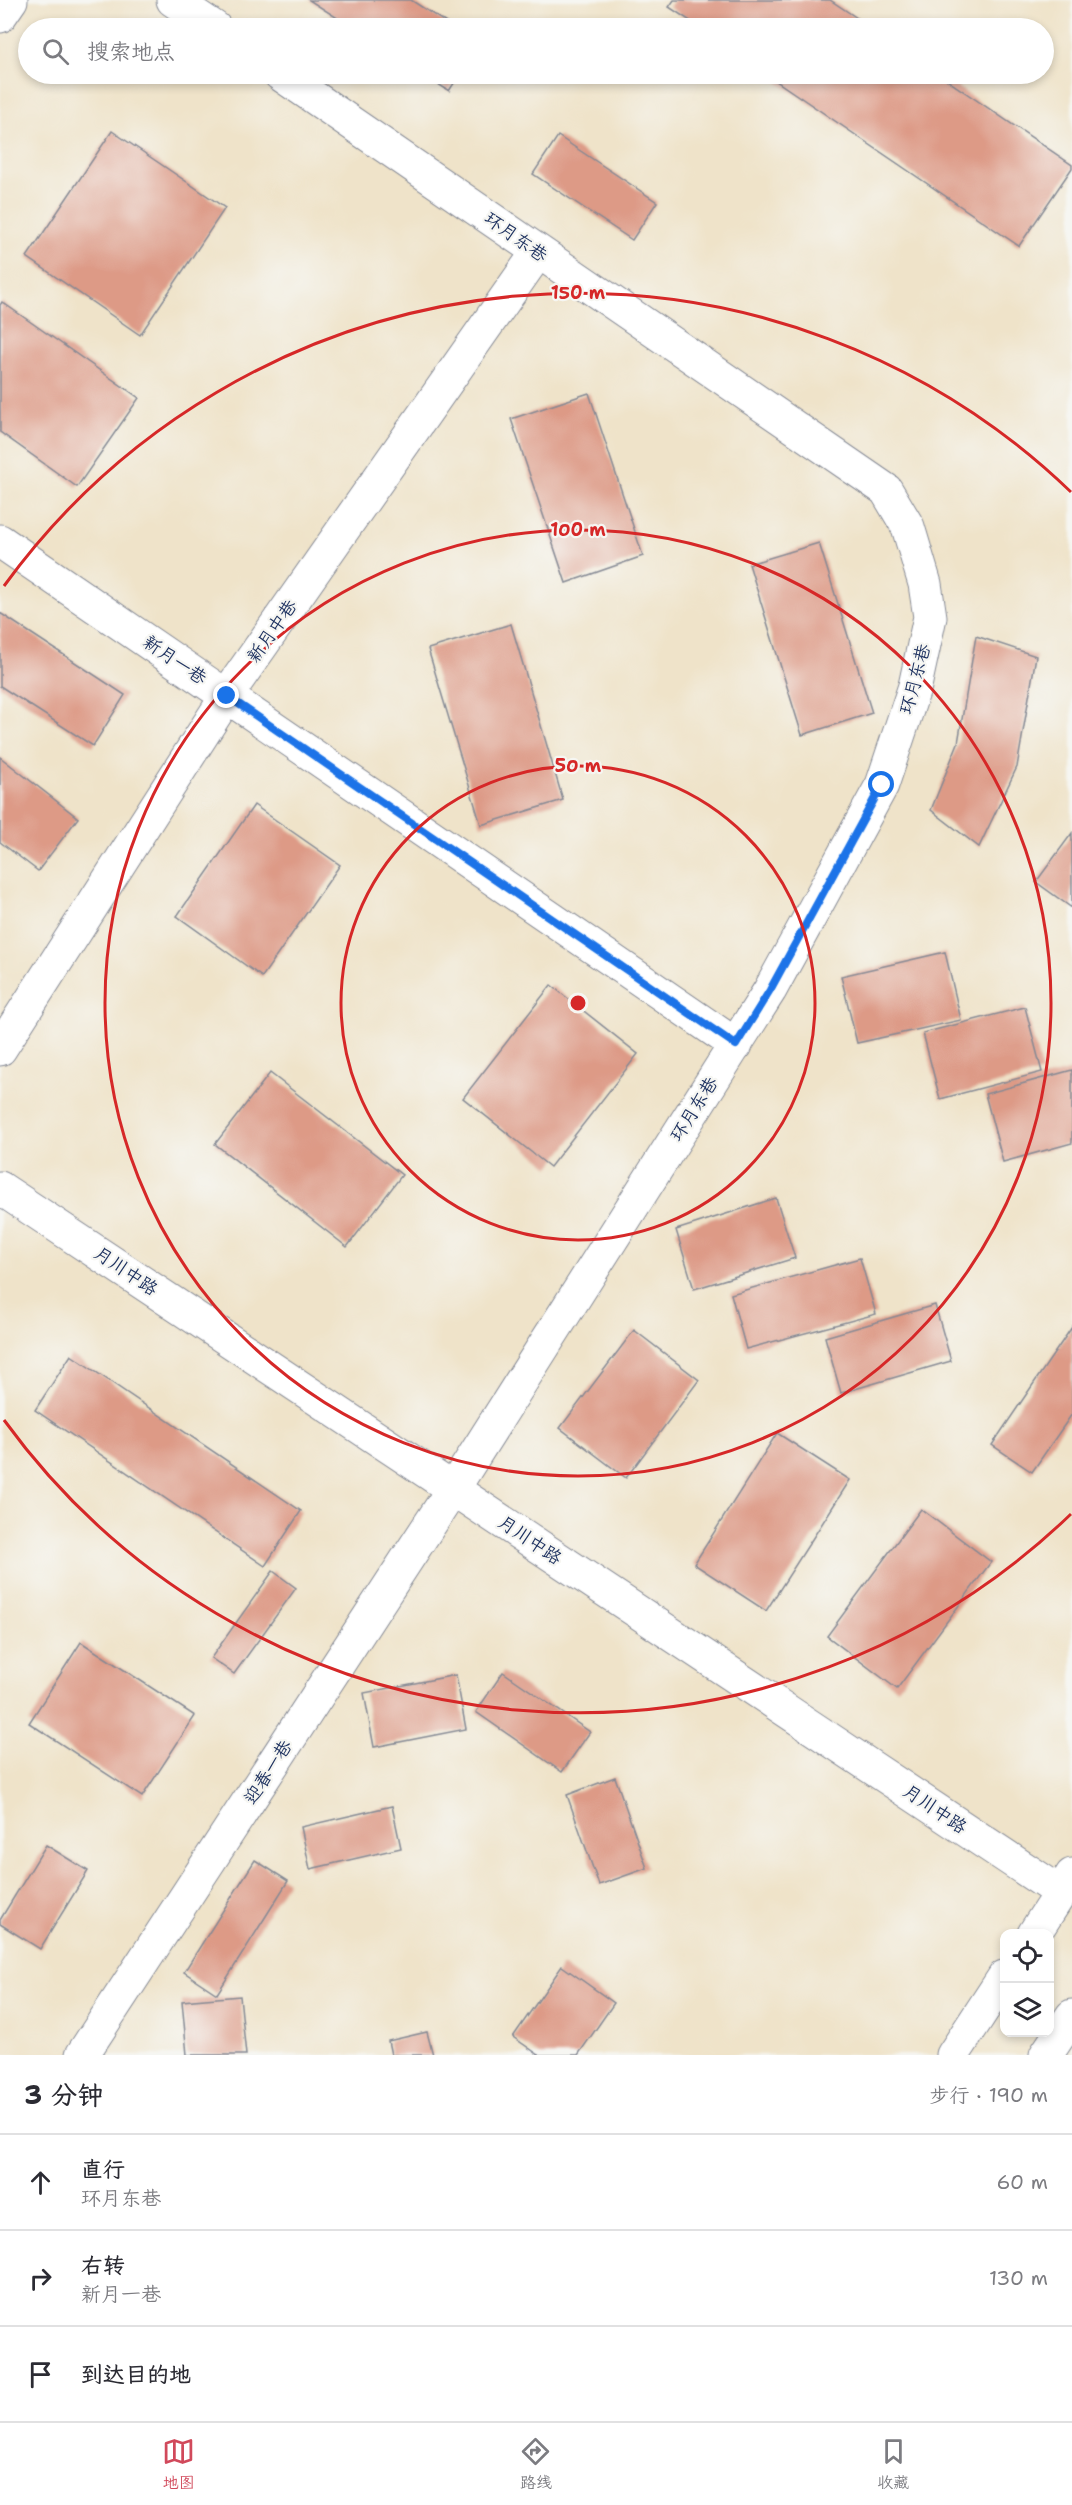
<!DOCTYPE html>
<html lang="zh">
<head>
<meta charset="utf-8">
<style>
  body { margin:0; font-family:"Shantell Sans","LXGW WenKai TC",sans-serif; background:#f2f2f3; color:#2b2b33 }
  .controls { position:absolute; right:18px; bottom:18px; display:grid; overflow:hidden; border-radius:12px; box-shadow:0 3px 9px #0003 }
  .controls button { width:54px; height:54px; display:grid; place-items:center; padding:0; border:0; border-bottom:2px solid #e1e1e2; background:#fff; color:#2b2b33; font:30px sans-serif }
  .stop { position:absolute; width:18px; height:18px; margin:-14px; border:4px solid #1a73e8; border-radius:50%; background:#fff }
  .stop.end { background:#1a73e8; border-color:#fff; box-shadow:0 2px 6px #0008 }
  .list { margin:0; padding:0; list-style:none }
  h2 { display:flex; justify-content:space-between; align-items:center; height:78px; margin:0; padding:0 24px; font-size:26px }
  h2 small { font-size:20px; font-weight:400; color:#7c7c81 }
  .list li { display:grid; grid-template-columns:39px 1fr auto; gap:18px; align-items:center; box-sizing:border-box; height:96px; padding:0 24px; border-top:2px solid #e1e1e2 }
  .list b { display:block; font-size:22px; white-space:nowrap }
  .list p { margin:0; font-size:20px; white-space:nowrap; color:#7c7c81 }
  .list em { font-size:20px; font-style:normal; color:#7c7c81 }
  .icon { flex:none; width:33px; height:33px; fill:none; stroke:currentColor; stroke-width:2; stroke-linecap:round; stroke-linejoin:round }
  .map { position:relative; flex:none; width:1072px; height:2055px; overflow:hidden }
  .search { position:absolute; background:#fff; box-shadow:0 3px 9px #0003; left:18px; right:18px; top:18px; height:66px; display:flex; align-items:center; gap:15px; box-sizing:border-box; padding:0 21px; border-radius:33px; color:#7c7c81; font-size:22px }
  .sheet { height:366px; background:#fff }
  nav { display:flex; justify-content:space-around; align-items:center; box-sizing:border-box; height:84px; border-top:2px solid #e1e1e2; background:#fff; font-size:16px; color:#7c7c81 }
  nav a { display:grid; justify-items:center; gap:3px }
  nav .on { color:#d1495b }
  .map>svg:first-child { display:block }
</style>
</head>
<body>
<div class="map">
<svg width="1072" height="2055" viewBox="0 0 1072 2055">
  <rect width="100%" height="100%" fill="#f6f6f2"/>
  <filter id="ink" filterUnits="userSpaceOnUse"><feTurbulence type="fractalNoise" baseFrequency=".0167" numOctaves="2"/><feDisplacementMap in="SourceGraphic" scale="12" xChannelSelector="R" yChannelSelector="G"/><feConvolveMatrix kernelMatrix="1 2 1 2 8 2 1 2 1" color-interpolation-filters="sRGB"/></filter>
  <filter id="wash" filterUnits="userSpaceOnUse"><feTurbulence type="fractalNoise" baseFrequency=".008" numOctaves="4" result="noise"/><feDisplacementMap in="SourceGraphic" scale="24" xChannelSelector="R" yChannelSelector="G"/><feGaussianBlur stdDeviation="1.35" result="paint"/><feColorMatrix in="noise" values="0 0 0 0 0 0 0 0 0 0 0 0 0 0 0 0 0 1.4 0 .05"/><feComposite in="paint" operator="in"/></filter>
  <g filter="url(#wash)">
    <rect width="100%" height="100%" fill="#efe3c9"/>
    <g id="blocks">
      <g fill="#dd9a86">
        <path d="M 309,0 L 411,0 L 454,28 L 353,28 Z"/>
        <path d="M 674,0 L 830,0 L 872,28 L 701,28 L 669,7 Z"/>
        <path d="M 422,74 L 460,74 L 449,91 Z"/>
        <path d="M 766,74 L 938,74 L 1072,165 L 1072,168 L 1019,246 Z"/>
        <path d="M 112,131 L 225,208 L 140,335 L 27,257 Z"/>
        <path d="M 558,136 L 657,202 L 632,240 L 533,174 Z"/>
        <path d="M 2,302 L 139,398 L 77,487 L 0,432 L 0,305 Z"/>
        <path d="M 589,393 L 643,556 L 566,583 L 511,419 Z"/>
        <path d="M 819,543 L 872,713 L 802,735 L 749,564 Z"/>
        <path d="M 0,613 L 125,695 L 93,746 L 0,686 Z"/>
        <path d="M 511,624 L 563,800 L 481,825 L 428,649 Z"/>
        <path d="M 976,636 L 1036,656 L 1017,767 L 979,847 L 931,810 L 958,743 Z"/>
        <path d="M 0,757 L 78,818 L 38,871 L 0,842 Z"/>
        <path d="M 254,805 L 340,865 L 262,977 L 177,916 Z"/>
        <path d="M 1072,833 L 1072,908 L 1036,882 Z"/>
        <path d="M 945,952 L 961,1020 L 857,1043 L 841,976 Z"/>
        <path d="M 551,985 L 638,1054 L 550,1167 L 463,1098 Z"/>
        <path d="M 1025,1007 L 1042,1072 L 940,1099 L 923,1033 Z"/>
        <path d="M 1072,1070 L 1072,1143 L 1003,1162 L 985,1094 Z"/>
        <path d="M 270,1073 L 402,1175 L 347,1247 L 215,1144 Z"/>
        <path d="M 776,1198 L 795,1258 L 694,1289 L 676,1230 Z"/>
        <path d="M 860,1258 L 876,1314 L 746,1349 L 731,1294 Z"/>
        <path d="M 935,1305 L 951,1361 L 841,1393 L 825,1337 Z"/>
        <path d="M 1072,1327 L 1072,1414 L 1032,1472 L 992,1445 Z"/>
        <path d="M 634,1330 L 699,1380 L 626,1478 L 560,1428 Z"/>
        <path d="M 71,1355 L 301,1511 L 265,1566 L 35,1410 Z"/>
        <path d="M 777,1433 L 850,1480 L 766,1611 L 694,1564 Z"/>
        <path d="M 921,1509 L 991,1562 L 897,1689 L 827,1636 Z"/>
        <path d="M 273,1571 L 296,1588 L 234,1674 L 211,1658 Z"/>
        <path d="M 81,1642 L 195,1716 L 142,1797 L 29,1723 Z"/>
        <path d="M 503,1672 L 590,1732 L 562,1772 L 476,1712 Z"/>
        <path d="M 456,1675 L 466,1729 L 374,1747 L 364,1693 Z"/>
        <path d="M 615,1777 L 647,1868 L 599,1885 L 567,1795 Z"/>
        <path d="M 392,1806 L 401,1848 L 310,1869 L 301,1827 Z"/>
        <path d="M 46,1845 L 88,1871 L 40,1949 L 0,1924 L 0,1920 Z"/>
        <path d="M 255,1860 L 288,1881 L 217,1994 L 184,1972 Z"/>
        <path d="M 562,1966 L 614,2003 L 578,2055 L 539,2055 L 513,2037 Z"/>
        <path d="M 240,1996 L 246,2055 L 187,2055 L 182,2001 Z"/>
        <path d="M 427,2032 L 433,2055 L 391,2055 L 388,2041 Z"/>
      </g>
    </g>
  </g>
  <g filter="url(#ink)">
    <use href="#blocks" fill-opacity="0" stroke="#858994" stroke-width="1.5"/>
    <g fill="none" stroke-linecap="round" stroke-linejoin="round">
      <defs>
        <path id="street" d="M 0,541 L 736,1045"/>
        <g id="secondary">
          <path d="M 173,0 L 215,28"/>
          <path d="M 0,16 L 11,0"/>
          <path d="M 0,1049 L 236,682 L 538,252"/>
          <path d="M 0,1188 L 1061,1893"/>
          <path d="M 82,2055 L 453,1489 L 770,990 L 882,785 L 915,686 L 930,617 L 925,584 L 908,527 L 886,490 L 280,74"/>
        </g>
        <g id="highway">
          <path d="M 1034,1934 L 1072,1875"/>
          <path d="M 953,2055 L 1004,1977"/>
          <path d="M 1046,2055 L 1072,2016"/>
        </g>
      </defs>
      <use href="#street" stroke="#858994" stroke-width="35"/>
      <use href="#secondary" stroke="#858994" stroke-width="35"/>
      <use href="#highway" stroke="#858994" stroke-width="35"/>
      <use href="#street" stroke="#fff" stroke-width="33"/>
      <use href="#secondary" stroke="#fff" stroke-width="33"/>
      <use href="#highway" stroke="#fff" stroke-width="33"/>
    </g>
  </g>
  <g fill="none" stroke-linecap="round" stroke-linejoin="round" filter="url(#ink)">
    <path stroke="#1a73e8" stroke-width="8" d="M 227,696 L 736,1045 L 770,990 L 882,785"/>
  </g>
  <g fill="none" stroke="#d62828" stroke-width="3">
    <circle cx="578" cy="1003" r="237"/>
    <circle cx="578" cy="1003" r="473"/>
    <path d="M1071 1514A710 710 0 0 1 4 1420M4 586A710 710 0 0 1 1071 492"/>
  </g>
  <g text-anchor="middle" stroke-width="4.5" stroke-linejoin="round" paint-order="stroke">
    <g font-size="18" fill="#1b2f5e" stroke="#f6f6f2">
      <text transform="translate(516 237) rotate(35)" y="6">环月东巷</text>
      <text transform="translate(272 631) rotate(-55)" y="6">新月中巷</text>
      <text transform="translate(175 660) rotate(34)" y="6">新月一巷</text>
      <text transform="translate(915 679) rotate(-75)" y="6">环月东巷</text>
      <text transform="translate(694 1109) rotate(-58)" y="6">环月东巷</text>
      <text transform="translate(126 1271) rotate(34)" y="6">月川中路</text>
      <text transform="translate(530 1540) rotate(34)" y="6">月川中路</text>
      <text transform="translate(268 1772) rotate(-57)" y="6">迎春一巷</text>
      <text transform="translate(935 1809) rotate(34)" y="6">月川中路</text>
    </g>
  </g>
  <circle cx="578" cy="1003" r="9" fill="#d62828" stroke="#f6f6f2" stroke-width="3"/>
  <g font-size="18" text-anchor="middle" font-weight="bold" fill="#d62828" stroke="#f6f6f2" stroke-width="4.5" stroke-linejoin="round" paint-order="stroke">
    <text x="578" y="299">150 m</text>
    <text x="578" y="536">100 m</text>
    <text x="578" y="772">50 m</text>
  </g>
</svg>
<div class="controls">
<button><svg class="icon" aria-label="locate" viewBox="0 0 24 24"><circle cx="12" cy="12" r="6"/><path d="M12 2v4M12 18v4M2 12h4M18 12h4"/></svg></button>
<button><svg class="icon" aria-label="layers" viewBox="0 0 24 24"><path d="M12 4l9 5-9 5-9-5zM3 14l9 5 9-5"/></svg></button>
</div>
<div class="stop" style="left:882px;top:785px"></div>
<div class="stop end" style="left:227px;top:696px"></div>
<div class="search"><svg class="icon" aria-label="search" viewBox="0 0 24 24"><circle cx="10" cy="10" r="6"/><path d="M15 15l6 6"/></svg>搜索地点</div>
</div>
<section class="sheet">
<h2>3 分钟<small>步行 · 190 m</small></h2>
<ul class="list">
<li><svg class="icon" aria-label="ahead" viewBox="0 0 24 24"><path d="M12 20V5M6 11l6-6 6 6"/></svg><div><b>直行</b><p>环月东巷</p></div><em>60 m</em></li>
<li><svg class="icon" aria-label="right" viewBox="0 0 24 24"><path d="M7 20v-9h11M14 6l5 5-5 5"/></svg><div><b>右转</b><p>新月一巷</p></div><em>130 m</em></li>
<li><svg class="icon" aria-label="arrive" viewBox="0 0 24 24"><path d="M6 21V4h12l-3 4 3 4H6"/></svg><div><b>到达目的地</b></div></li>
</ul>
</section>
<nav>
<a class="on"><svg class="icon" aria-label="map" viewBox="0 0 24 24"><path d="M3 6l6-2 6 2 6-2v14l-6 2-6-2-6 2zM9 4v14M15 6v14"/></svg>地图</a>
<a><svg class="icon" aria-label="directions" viewBox="0 0 24 24"><path d="M12 3l9 9-9 9-9-9zM9 14v-3h6M13 9l2 2-2 2"/></svg>路线</a>
<a><svg class="icon" aria-label="saved" viewBox="0 0 24 24"><path d="M7 4h10v16l-5-4-5 4z"/></svg>收藏</a>
</nav>
</body>
</html>
